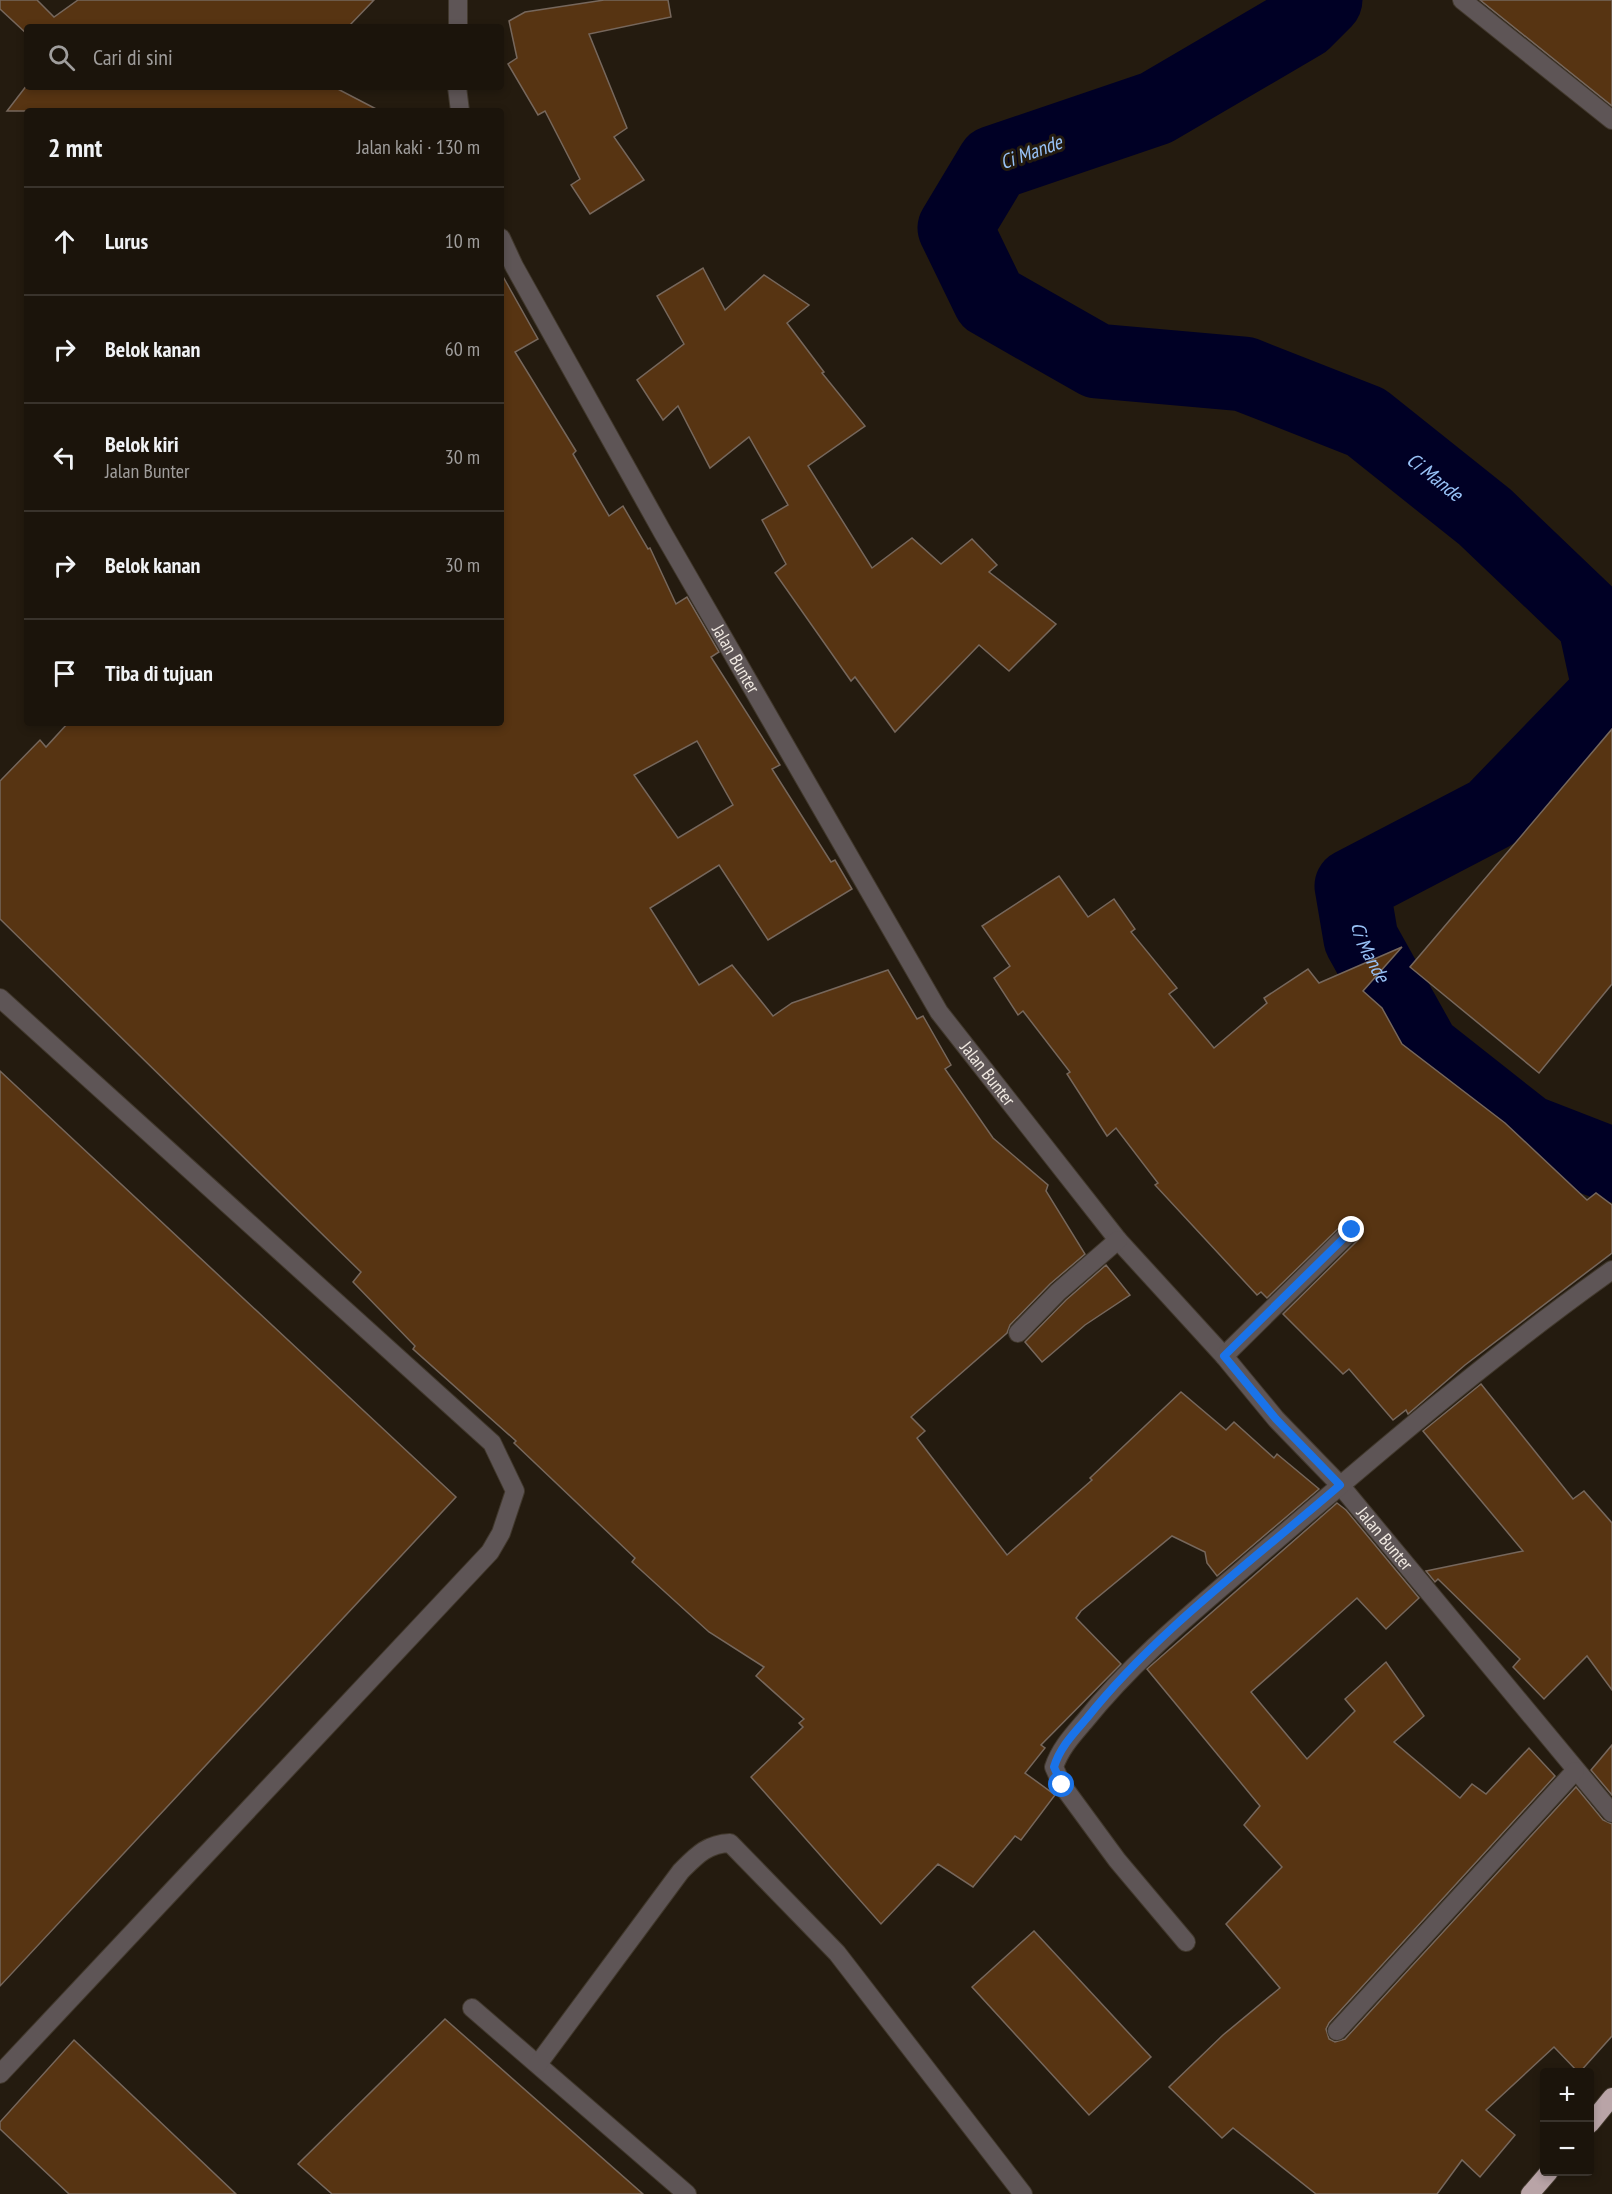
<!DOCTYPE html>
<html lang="id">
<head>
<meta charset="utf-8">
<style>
  body { margin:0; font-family:"PT Sans Narrow",sans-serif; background:#282119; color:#f1f3f6 }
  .controls { position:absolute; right:18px; bottom:18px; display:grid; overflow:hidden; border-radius:6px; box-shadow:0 3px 9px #0003 }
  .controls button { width:54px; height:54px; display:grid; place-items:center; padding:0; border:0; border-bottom:2px solid #39332c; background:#1b140b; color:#f1f3f6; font:30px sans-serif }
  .stop { position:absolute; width:18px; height:18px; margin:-14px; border:4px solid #1a73e8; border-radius:50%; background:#fff }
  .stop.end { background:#1a73e8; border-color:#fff; box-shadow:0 2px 6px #0008 }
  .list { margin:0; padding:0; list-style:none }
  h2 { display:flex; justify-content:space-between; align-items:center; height:78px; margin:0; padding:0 24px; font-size:26px }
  h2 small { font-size:20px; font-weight:400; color:#a09e9d }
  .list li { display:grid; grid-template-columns:39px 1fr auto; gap:18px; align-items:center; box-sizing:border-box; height:108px; padding:0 24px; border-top:2px solid #39332c }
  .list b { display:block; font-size:22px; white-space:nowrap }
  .list p { margin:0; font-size:20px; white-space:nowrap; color:#a09e9d }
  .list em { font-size:20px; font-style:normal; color:#a09e9d }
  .icon { flex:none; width:33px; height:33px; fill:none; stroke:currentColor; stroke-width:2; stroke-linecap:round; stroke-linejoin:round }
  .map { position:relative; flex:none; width:1612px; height:2194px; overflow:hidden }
  .search { position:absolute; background:#1b140b; box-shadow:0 3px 9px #0003; left:24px; top:24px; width:480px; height:66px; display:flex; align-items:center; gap:15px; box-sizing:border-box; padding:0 21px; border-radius:6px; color:#a09e9d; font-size:22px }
  .panel { position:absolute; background:#1b140b; box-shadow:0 3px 9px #0003; left:24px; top:108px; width:480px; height:618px; border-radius:6px }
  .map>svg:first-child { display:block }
</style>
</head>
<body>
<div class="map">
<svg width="1612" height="2194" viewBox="0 0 1612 2194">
  <rect width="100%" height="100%" fill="#241b0f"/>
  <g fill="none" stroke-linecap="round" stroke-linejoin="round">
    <path stroke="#000025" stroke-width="75" id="s1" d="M 1325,0 L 1303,22 L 1156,108 L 994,163 L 955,228 L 990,300 L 1097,361 L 1244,374 L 1366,422 L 1485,517 L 1595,622 L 1610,691 L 1492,813 L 1352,886 L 1361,939 L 1423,1050 L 1527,1132 L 1612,1165"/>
  </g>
  <g fill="#573412" stroke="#76675c" stroke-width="1.5" fill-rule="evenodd">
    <path d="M 0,0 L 37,0 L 54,17 L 78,0 L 374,0 L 348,27 L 27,27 L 27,34 L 0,9 Z"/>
    <path d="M 604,0 L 668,0 L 671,17 L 589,34 L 627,128 L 614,137 L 644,180 L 590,214 L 571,185 L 580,179 L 545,111 L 538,115 L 508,64 L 517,58 L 509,21 L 525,12 Z"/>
    <path d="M 1480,0 L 1612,0 L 1612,106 Z"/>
    <path d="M 27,85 L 334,87 L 380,111 L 7,111 Z"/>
    <path d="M 703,268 L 725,310 L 764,275 L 809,305 L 787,323 L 824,372 L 822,373 L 865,426 L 808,466 L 872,568 L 912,538 L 941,564 L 972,539 L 997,565 L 989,572 L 1056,624 L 1009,671 L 979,645 L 895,732 L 855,677 L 851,681 L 775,573 L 786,564 L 762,520 L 788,505 L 749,437 L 710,468 L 678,406 L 663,420 L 637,380 L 684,344 L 657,296 Z"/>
    <path d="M 501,273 L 538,339 L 515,352 L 576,451 L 573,454 L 609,516 L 623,506 L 648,549 L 650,548 L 676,604 L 687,597 L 719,652 L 711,657 L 780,765 L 772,769 L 831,862 L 835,860 L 852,889 L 768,940 L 719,865 L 650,908 L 699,985 L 732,965 L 773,1016 L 792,1003 L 888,970 L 917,1019 L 923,1016 L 951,1065 L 945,1069 L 993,1138 L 1048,1185 L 1046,1191 L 1085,1254 L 1050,1284 L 1010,1325 L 1007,1333 L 911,1417 L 925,1431 L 917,1438 L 1007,1555 L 1092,1480 L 1090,1478 L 1181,1392 L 1226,1430 L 1234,1422 L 1274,1458 L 1277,1454 L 1319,1489 L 1217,1576 L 1207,1563 L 1205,1552 L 1172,1536 L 1081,1611 L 1076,1618 L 1121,1664 L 1041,1745 L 1045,1748 L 1025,1773 L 1055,1795 L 1021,1840 L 1015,1836 L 973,1887 L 938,1864 L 881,1924 L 751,1777 L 803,1727 L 799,1723 L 804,1719 L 756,1676 L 764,1667 L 709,1632 L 632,1562 L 635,1558 L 514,1443 L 516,1441 L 413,1349 L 415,1346 L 353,1282 L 361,1272 L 0,919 L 0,781 L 40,740 L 46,747 L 68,723 L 501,723 ZM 697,741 L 733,805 L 678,838 L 634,775 Z"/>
    <path d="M 1612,729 L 1612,984 L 1539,1073 L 1410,967 Z"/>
    <path d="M 1059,876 L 1088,917 L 1114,899 L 1135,929 L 1131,932 L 1177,988 L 1169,994 L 1214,1048 L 1267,1003 L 1264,998 L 1308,969 L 1319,983 L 1402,947 L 1363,991 L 1382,1008 L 1402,1044 L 1505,1123 L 1587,1200 L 1596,1193 L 1612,1205 L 1612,1253 L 1465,1365 L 1408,1414 L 1406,1410 L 1393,1420 L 1349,1369 L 1343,1374 L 1283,1314 L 1360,1238 L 1363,1232 L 1360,1223 L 1354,1219 L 1345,1222 L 1267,1298 L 1261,1292 L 1257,1295 L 1155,1185 L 1158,1183 L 1116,1128 L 1107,1136 L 1067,1074 L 1070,1072 L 1023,1011 L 1018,1015 L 994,978 L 1010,966 L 982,926 Z"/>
    <path d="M 0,1071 L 456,1497 L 0,1986 Z"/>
    <path d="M 1106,1265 L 1130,1295 L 1085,1325 L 1042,1362 L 1025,1342 L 1066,1300 Z"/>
    <path d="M 1481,1384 L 1573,1499 L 1584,1491 L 1612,1523 L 1612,1690 L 1587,1656 L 1544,1699 L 1513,1667 L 1520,1659 L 1438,1579 L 1435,1582 L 1426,1571 L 1523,1551 L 1423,1431 Z"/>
    <path d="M 1337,1503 L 1346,1510 L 1419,1598 L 1386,1629 L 1357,1598 L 1251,1692 L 1307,1759 L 1355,1711 L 1345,1699 L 1386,1662 L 1424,1716 L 1394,1742 L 1460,1798 L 1472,1784 L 1486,1794 L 1529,1748 L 1555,1776 L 1329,2023 L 1326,2029 L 1329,2039 L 1335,2042 L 1345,2039 L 1576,1787 L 1603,1820 L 1612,1824 L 1612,2036 L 1579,2073 L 1554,2047 L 1486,2110 L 1515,2135 L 1480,2177 L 1462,2160 L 1437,2194 L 1316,2194 L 1233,2128 L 1222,2138 L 1169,2087 L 1223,2035 L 1280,1988 L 1226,1924 L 1282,1867 L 1244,1825 L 1260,1806 L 1147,1669 Z"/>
    <path d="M 1612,1745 L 1612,1795 L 1591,1770 Z"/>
    <path d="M 1034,1931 L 1151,2057 L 1089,2115 L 972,1987 Z"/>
    <path d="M 445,2019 L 643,2194 L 332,2194 L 298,2164 Z"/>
    <path d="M 74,2040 L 236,2194 L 69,2194 L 0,2129 L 0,2122 Z"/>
  </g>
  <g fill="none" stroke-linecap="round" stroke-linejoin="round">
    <defs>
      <g id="lane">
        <path d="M 1462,0 L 1612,120"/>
        <path d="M 0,998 L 492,1443 L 515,1491 L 501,1533 L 490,1552 L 0,2074"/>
        <path d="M 472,2008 L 687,2194"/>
        <path d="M 538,2064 L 681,1871 C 697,1855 707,1844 730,1843 L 837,1953 L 1023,2194"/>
      </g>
      <g id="street">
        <path d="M 458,27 L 458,0"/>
        <path d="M 457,87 L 460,111"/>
        <path id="s2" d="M 501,238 L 514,266 L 663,533 L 939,1012 L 1118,1240 L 1224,1356 L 1276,1419 L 1340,1485 L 1612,1813"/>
        <path d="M 1018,1333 L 1058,1292 L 1118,1240"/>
        <path d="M 1224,1356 L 1352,1230"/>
        <path d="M 1186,1942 L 1117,1860 L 1062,1785 L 1054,1767 C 1060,1749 1072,1736 1084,1722 C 1131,1663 1188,1616 1244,1568 C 1364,1465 1484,1361 1612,1270"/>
        <path d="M 1337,2031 L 1575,1771"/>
      </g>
      <g id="highway">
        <path d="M 1590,2124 L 1612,2097"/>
        <path d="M 1530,2194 L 1549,2172"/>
      </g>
    </defs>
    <use href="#lane" stroke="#41382c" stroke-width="20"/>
    <use href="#street" stroke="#41382c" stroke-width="20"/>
    <use href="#highway" stroke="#41382c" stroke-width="20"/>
    <use href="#lane" stroke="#5e5556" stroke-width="18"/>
    <use href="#street" stroke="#5e5556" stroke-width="18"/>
    <use href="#highway" stroke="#b9a4a7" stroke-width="18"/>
  </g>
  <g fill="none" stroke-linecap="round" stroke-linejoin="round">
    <path stroke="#1a73e8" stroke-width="8" d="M 1062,1785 L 1054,1767 C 1060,1747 1074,1733 1087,1718 C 1156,1631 1256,1558 1340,1485 L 1276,1419 L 1224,1356 L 1352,1230"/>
  </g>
  <g text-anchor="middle" stroke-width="6" stroke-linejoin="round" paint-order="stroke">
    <g font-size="18" fill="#f0e9e1" stroke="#241b0f">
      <text dy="6" stroke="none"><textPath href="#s2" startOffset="482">Jalan Bunter</textPath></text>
      <text dy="6" stroke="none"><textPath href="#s2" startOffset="968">Jalan Bunter</textPath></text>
      <text dy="6" stroke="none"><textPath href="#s2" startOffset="1580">Jalan Bunter</textPath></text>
    </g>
    <g font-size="20" font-style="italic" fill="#98c2f7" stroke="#241b0f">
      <text transform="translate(1031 152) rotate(-20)" y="7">Ci Mande</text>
      <text dy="7" stroke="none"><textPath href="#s1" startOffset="1018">Ci Mande</textPath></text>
      <text dy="7" stroke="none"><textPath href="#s1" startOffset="1702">Ci Mande</textPath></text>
    </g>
  </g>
</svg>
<div class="controls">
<button>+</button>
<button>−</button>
</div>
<div class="stop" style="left:1062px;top:1785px"></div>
<div class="stop end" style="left:1352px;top:1230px"></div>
<div class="search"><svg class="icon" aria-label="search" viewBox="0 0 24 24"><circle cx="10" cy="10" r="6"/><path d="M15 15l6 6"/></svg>Cari di sini</div>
<section class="panel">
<h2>2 mnt<small>Jalan kaki · 130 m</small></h2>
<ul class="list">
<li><svg class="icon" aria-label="ahead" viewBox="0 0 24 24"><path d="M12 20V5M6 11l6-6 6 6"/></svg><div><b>Lurus</b></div><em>10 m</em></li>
<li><svg class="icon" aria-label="right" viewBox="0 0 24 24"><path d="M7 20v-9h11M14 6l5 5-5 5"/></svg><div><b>Belok kanan</b></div><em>60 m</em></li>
<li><svg class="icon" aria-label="left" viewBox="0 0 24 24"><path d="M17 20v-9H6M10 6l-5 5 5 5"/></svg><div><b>Belok kiri</b><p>Jalan Bunter</p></div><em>30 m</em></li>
<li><svg class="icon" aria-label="right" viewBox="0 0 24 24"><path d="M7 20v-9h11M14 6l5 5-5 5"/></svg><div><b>Belok kanan</b></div><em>30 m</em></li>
<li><svg class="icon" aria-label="arrive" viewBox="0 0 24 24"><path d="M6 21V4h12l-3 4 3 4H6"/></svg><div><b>Tiba di tujuan</b></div></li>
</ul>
</section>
</div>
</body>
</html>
